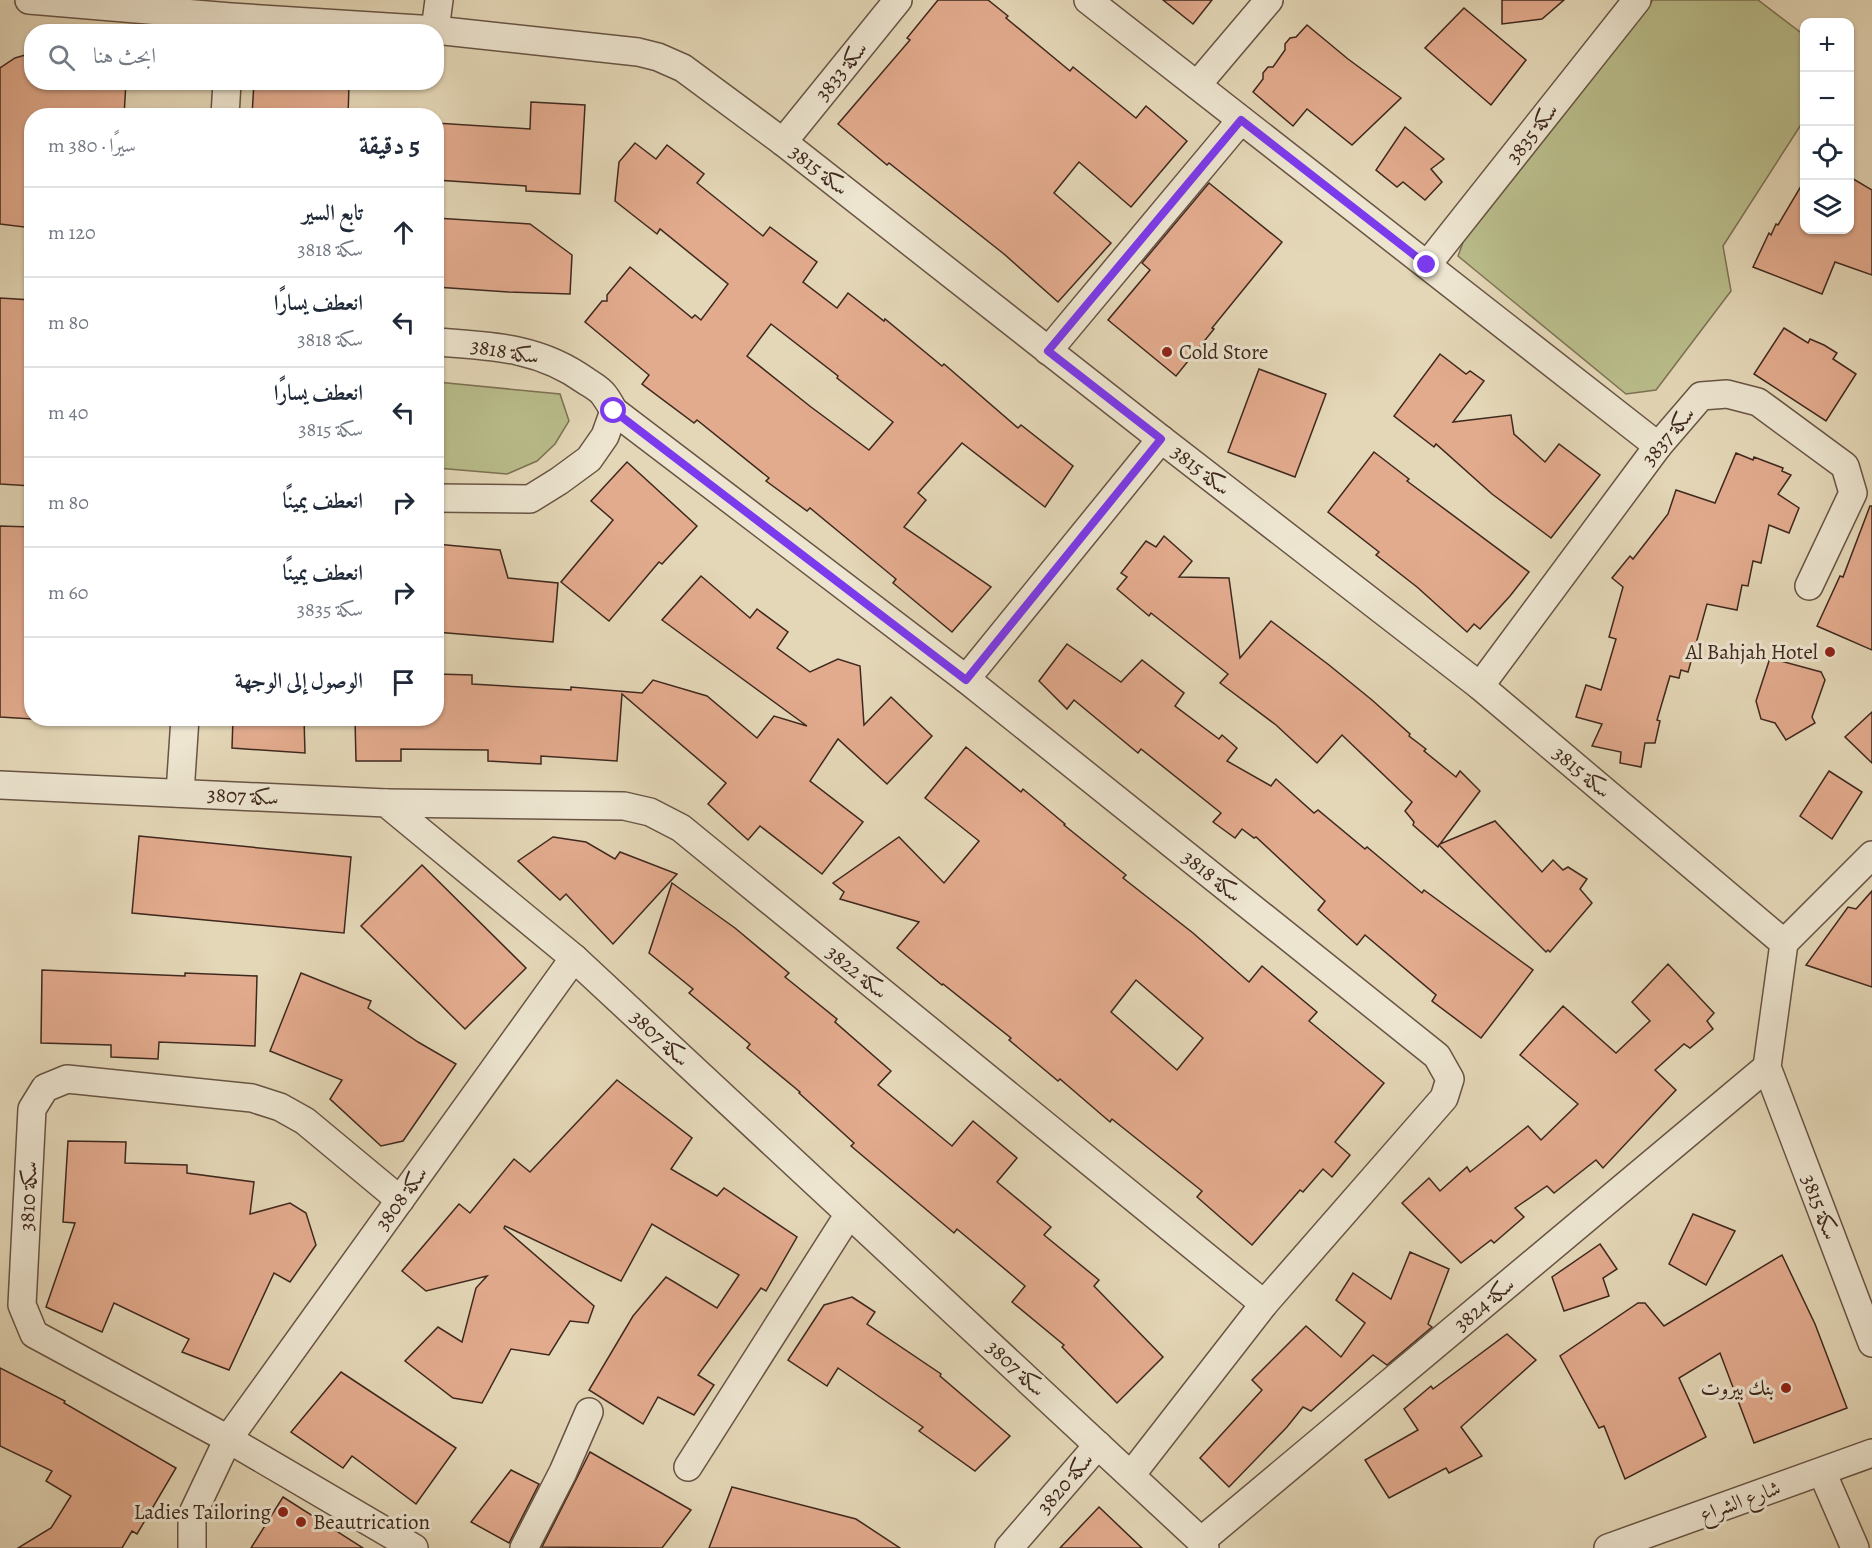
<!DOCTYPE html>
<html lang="ar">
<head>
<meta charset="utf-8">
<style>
  body { margin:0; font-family:Alegreya,Amiri,serif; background:#f6f6f7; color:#1f2937; direction:rtl }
  .controls { position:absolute; right:18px; top:18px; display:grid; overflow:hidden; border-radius:12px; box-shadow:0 2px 4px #0004 }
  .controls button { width:54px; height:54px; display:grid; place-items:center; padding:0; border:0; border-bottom:2px solid #e0e1e3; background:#fff; color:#1f2937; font:30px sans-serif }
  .stop { position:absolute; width:18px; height:18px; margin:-14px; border:4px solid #7c3aed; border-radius:50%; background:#fff }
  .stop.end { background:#7c3aed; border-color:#fff; box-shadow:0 2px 6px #0008 }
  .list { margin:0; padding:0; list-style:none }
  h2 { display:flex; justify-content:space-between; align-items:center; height:78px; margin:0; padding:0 24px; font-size:26px }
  h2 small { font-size:20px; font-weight:400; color:#747a83 }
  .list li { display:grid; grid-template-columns:39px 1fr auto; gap:18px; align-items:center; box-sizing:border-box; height:90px; padding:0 24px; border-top:2px solid #e0e1e3 }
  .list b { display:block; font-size:22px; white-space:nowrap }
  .list p { margin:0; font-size:20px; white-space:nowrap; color:#747a83 }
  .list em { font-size:20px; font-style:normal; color:#747a83 }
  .icon { flex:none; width:33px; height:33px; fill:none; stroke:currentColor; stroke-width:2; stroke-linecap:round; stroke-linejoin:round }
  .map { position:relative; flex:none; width:1872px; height:1548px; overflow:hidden; direction:ltr }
  .search { position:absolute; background:#fff; box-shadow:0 2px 4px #0004; left:24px; top:24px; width:420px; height:66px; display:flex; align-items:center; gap:15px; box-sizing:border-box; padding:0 21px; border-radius:24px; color:#747a83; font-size:22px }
  .panel { position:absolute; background:#fff; box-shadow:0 2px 4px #0004; left:24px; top:108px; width:420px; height:618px; border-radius:24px; direction:rtl }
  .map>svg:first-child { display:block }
</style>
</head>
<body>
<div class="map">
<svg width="1872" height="1548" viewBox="0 0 1872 1548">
  <rect width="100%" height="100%" fill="#e4d7b7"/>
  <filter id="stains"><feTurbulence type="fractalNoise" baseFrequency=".00333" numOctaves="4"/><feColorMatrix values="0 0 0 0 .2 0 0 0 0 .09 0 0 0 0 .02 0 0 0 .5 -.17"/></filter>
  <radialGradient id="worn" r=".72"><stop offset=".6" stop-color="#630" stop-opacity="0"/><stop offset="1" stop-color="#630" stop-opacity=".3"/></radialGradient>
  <g fill="#b9bd8b" stroke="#7c7254" stroke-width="1.5">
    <path d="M 1653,0 L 1758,0 L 1804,35 L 1804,120 L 1723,246 L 1731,291 L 1656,390 L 1626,394 L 1458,256 L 1466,234 Z"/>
    <path d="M 437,382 L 560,394 L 569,421 L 555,444 L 537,461 L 507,474 L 437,468 Z"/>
  </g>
  <g fill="#e3ab8e" stroke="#3f281e" stroke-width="1.5" fill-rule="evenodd">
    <path d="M 938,0 L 988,0 L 1008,16 L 1006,18 L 1070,71 L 1073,67 L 1136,118 L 1146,106 L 1187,141 L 1131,207 L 1079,162 L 1054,193 L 1111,243 L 1058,302 L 1004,254 L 889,163 L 887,165 L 838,124 L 910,40 L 907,38 Z"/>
    <path d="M 1163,0 L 1212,0 L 1193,24 Z"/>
    <path d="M 1502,0 L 1564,0 L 1542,19 L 1502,24 Z"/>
    <path d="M 1464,8 L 1526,60 L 1491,105 L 1425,48 Z"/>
    <path d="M 1307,25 L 1348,59 L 1401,98 L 1352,145 L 1307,109 L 1293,126 L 1253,92 L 1263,79 L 1263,73 L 1268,67 L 1273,67 L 1285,50 L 1285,44 L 1290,38 L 1296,37 Z"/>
    <path d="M 32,53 L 32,82 L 126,82 L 124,116 L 32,116 L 32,228 L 0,224 L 0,68 L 15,58 Z"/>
    <path d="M 254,82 L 349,85 L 348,116 L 252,116 Z"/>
    <path d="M 531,102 L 585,105 L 580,194 L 526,191 L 526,186 L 436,180 L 436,123 L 530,129 Z"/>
    <path d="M 1405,127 L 1444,159 L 1431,169 L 1442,182 L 1425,200 L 1403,182 L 1397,187 L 1376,170 Z"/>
    <path d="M 635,143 L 656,159 L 667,145 L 704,174 L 697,183 L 763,236 L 770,227 L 817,262 L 803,282 L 837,308 L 848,293 L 884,321 L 885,319 L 942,366 L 944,364 L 1018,428 L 1021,425 L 1073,466 L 1045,507 L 962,443 L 918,493 L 926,500 L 904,527 L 991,587 L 952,632 L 893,583 L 896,579 L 810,508 L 807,511 L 766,481 L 769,478 L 697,420 L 694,423 L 642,384 L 649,375 L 585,322 L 602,301 L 607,301 L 607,295 L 630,267 L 692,318 L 695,315 L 701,320 L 728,284 L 660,229 L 657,234 L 615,201 L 619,162 ZM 771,324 L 838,376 L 837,378 L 893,422 L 869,450 L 811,407 L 747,356 Z"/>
    <path d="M 1850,177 L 1872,190 L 1872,275 L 1835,262 L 1822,294 L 1753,267 L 1769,233 L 1771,235 L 1776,224 L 1778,225 L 1804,181 L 1804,230 L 1850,230 Z"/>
    <path d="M 1209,183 L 1282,242 L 1212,328 L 1214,329 L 1176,376 L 1108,320 L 1150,270 L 1142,263 Z"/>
    <path d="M 436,218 L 530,224 L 572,255 L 570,294 L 508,292 L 436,287 Z"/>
    <path d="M 0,298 L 32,300 L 32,486 L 0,484 Z"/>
    <path d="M 1784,328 L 1808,343 L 1810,339 L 1824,345 L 1837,353 L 1833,359 L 1856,374 L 1826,421 L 1754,374 Z"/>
    <path d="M 1440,354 L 1466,374 L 1470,371 L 1484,381 L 1453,422 L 1511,415 L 1514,434 L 1545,462 L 1559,444 L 1600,475 L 1551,538 L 1492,494 L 1436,444 L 1434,447 L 1394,416 Z"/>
    <path d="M 1259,369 L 1326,394 L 1295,477 L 1228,452 Z"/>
    <path d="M 1374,452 L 1409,479 L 1407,481 L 1529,572 L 1510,596 L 1480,629 L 1474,624 L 1467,632 L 1417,587 L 1376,555 L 1379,552 L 1328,512 Z"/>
    <path d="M 1736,453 L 1753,460 L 1754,457 L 1783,468 L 1782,471 L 1791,475 L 1778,494 L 1799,508 L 1789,533 L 1769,525 L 1761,563 L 1753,561 L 1748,586 L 1742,585 L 1737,610 L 1707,604 L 1688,672 L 1681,670 L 1679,678 L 1670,676 L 1657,720 L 1660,721 L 1655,743 L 1645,743 L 1641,767 L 1620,763 L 1621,752 L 1592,746 L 1602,724 L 1576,717 L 1586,685 L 1601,690 L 1616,639 L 1609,637 L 1623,587 L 1612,578 L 1630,556 L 1633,559 L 1668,514 L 1676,490 L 1715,503 Z"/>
    <path d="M 627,462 L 697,526 L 662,564 L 659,562 L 609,621 L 561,582 L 613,520 L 591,501 Z"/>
    <path d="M 1870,506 L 1872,506 L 1872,650 L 1817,626 L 1840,576 L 1843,577 Z"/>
    <path d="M 0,526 L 32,527 L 32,719 L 0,717 Z"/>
    <path d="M 1164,536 L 1192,561 L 1179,577 L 1229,578 L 1240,658 L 1271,621 L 1329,665 L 1372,700 L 1410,734 L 1409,736 L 1426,749 L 1424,751 L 1456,777 L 1460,771 L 1480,791 L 1440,844 L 1495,821 L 1542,872 L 1553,860 L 1563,870 L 1568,867 L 1587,879 L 1580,889 L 1592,903 L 1550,952 L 1548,950 L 1546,952 L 1439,845 L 1438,847 L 1413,825 L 1414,822 L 1405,811 L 1412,802 L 1342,735 L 1317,763 L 1276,725 L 1220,683 L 1228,674 L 1151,613 L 1149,616 L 1117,589 L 1127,577 L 1121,573 L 1146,541 L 1156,547 Z"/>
    <path d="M 436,544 L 500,550 L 508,578 L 558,583 L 553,642 L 436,632 Z"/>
    <path d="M 701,576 L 750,618 L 757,609 L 788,632 L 777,648 L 810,672 L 838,659 L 860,666 L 864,725 L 891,697 L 932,736 L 887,784 L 838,739 L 810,781 L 863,822 L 822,874 L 760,826 L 748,840 L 708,804 L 726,783 L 622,694 L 617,761 L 541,756 L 541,764 L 488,761 L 488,750 L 401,749 L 401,761 L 356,761 L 355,718 L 436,718 L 436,674 L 472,675 L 472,684 L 571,690 L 571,687 L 642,693 L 653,680 L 707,696 L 757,738 L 774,716 L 807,726 L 662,620 Z"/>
    <path d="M 1067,644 L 1121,682 L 1142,660 L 1184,693 L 1175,706 L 1219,739 L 1222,735 L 1237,748 L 1227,761 L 1271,786 L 1276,779 L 1314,813 L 1318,810 L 1365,849 L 1367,847 L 1422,893 L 1424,890 L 1533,970 L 1481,1038 L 1432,1001 L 1436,995 L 1365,935 L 1357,945 L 1318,910 L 1325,901 L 1256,837 L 1254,838 L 1242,829 L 1235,838 L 1213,822 L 1221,813 L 1141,749 L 1138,753 L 1074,700 L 1067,709 L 1039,681 Z"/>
    <path d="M 1770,658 L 1821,672 L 1825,680 L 1812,717 L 1815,723 L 1786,740 L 1775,723 L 1761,719 L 1756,701 Z"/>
    <path d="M 1872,712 L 1872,763 L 1845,737 Z"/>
    <path d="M 233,718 L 304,718 L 305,753 L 232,748 Z"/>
    <path d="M 966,747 L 1021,792 L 1023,789 L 1065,824 L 1064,825 L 1126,875 L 1123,878 L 1193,933 L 1249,982 L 1262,966 L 1317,1012 L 1309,1021 L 1384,1083 L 1335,1142 L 1350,1155 L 1332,1177 L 1323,1169 L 1303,1192 L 1300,1190 L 1252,1245 L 1197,1197 L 1202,1191 L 1112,1119 L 1110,1122 L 1060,1079 L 1058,1081 L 1009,1040 L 1011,1038 L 943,984 L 942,985 L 897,948 L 919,922 L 840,899 L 844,892 L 833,883 L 899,837 L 944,883 L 979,841 L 925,798 ZM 1136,980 L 1203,1038 L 1177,1070 L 1111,1012 Z"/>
    <path d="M 1829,771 L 1862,792 L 1832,839 L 1800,816 Z"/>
    <path d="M 139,836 L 351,857 L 344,933 L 132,913 Z"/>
    <path d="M 553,837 L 586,842 L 615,859 L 620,852 L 677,874 L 613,944 L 566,894 L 560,900 L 518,861 Z"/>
    <path d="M 422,865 L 526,968 L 465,1029 L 361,926 Z"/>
    <path d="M 672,883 L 735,928 L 789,973 L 785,977 L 837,1019 L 835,1022 L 891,1071 L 878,1085 L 952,1146 L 973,1121 L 1017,1158 L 997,1182 L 1051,1227 L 1044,1235 L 1099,1280 L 1094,1286 L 1163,1357 L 1117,1403 L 1062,1347 L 1064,1345 L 1012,1302 L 1025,1286 L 957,1229 L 954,1233 L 851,1146 L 854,1143 L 799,1093 L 800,1092 L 747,1048 L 750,1044 L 689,993 L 693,989 L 649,953 Z"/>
    <path d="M 1872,891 L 1872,987 L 1806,965 L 1848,907 L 1856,909 Z"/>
    <path d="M 1668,964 L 1714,1013 L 1707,1021 L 1713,1029 L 1690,1048 L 1684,1044 L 1655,1070 L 1676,1090 L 1603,1168 L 1596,1160 L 1554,1193 L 1547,1186 L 1515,1208 L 1524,1217 L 1494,1243 L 1491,1240 L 1461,1263 L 1402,1203 L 1429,1178 L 1440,1191 L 1467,1167 L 1470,1172 L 1528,1126 L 1541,1140 L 1578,1104 L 1520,1055 L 1563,1006 L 1616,1053 L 1650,1021 L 1632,1002 Z"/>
    <path d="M 42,970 L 185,976 L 185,973 L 257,976 L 255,1046 L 159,1042 L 158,1059 L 111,1057 L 111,1045 L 41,1043 Z"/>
    <path d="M 301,973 L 371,1001 L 368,1008 L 418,1042 L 456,1064 L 403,1141 L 381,1146 L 330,1099 L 342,1080 L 270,1051 Z"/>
    <path d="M 617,1080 L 692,1138 L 671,1169 L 717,1196 L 724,1188 L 797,1237 L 766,1291 L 761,1288 L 698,1375 L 714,1385 L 694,1415 L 658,1397 L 643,1424 L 589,1390 L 633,1316 L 666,1277 L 717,1308 L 739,1275 L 652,1224 L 621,1281 L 505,1226 L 504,1228 L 594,1306 L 588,1323 L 570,1321 L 549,1355 L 511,1349 L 482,1403 L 453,1398 L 405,1361 L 438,1327 L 462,1342 L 476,1288 L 487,1276 L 426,1291 L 402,1271 L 459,1204 L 470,1213 L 514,1159 L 530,1172 Z"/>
    <path d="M 68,1141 L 126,1142 L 125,1163 L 187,1165 L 187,1173 L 254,1182 L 250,1214 L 290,1203 L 306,1213 L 316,1245 L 290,1282 L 274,1273 L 229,1370 L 182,1352 L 189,1339 L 114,1303 L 102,1332 L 46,1307 L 75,1223 L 63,1222 Z"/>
    <path d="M 1693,1214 L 1735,1231 L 1706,1285 L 1669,1264 Z"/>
    <path d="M 1600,1244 L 1617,1269 L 1603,1278 L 1609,1296 L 1564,1311 L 1552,1277 Z"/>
    <path d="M 1410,1252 L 1449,1269 L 1428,1324 L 1432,1327 L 1387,1365 L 1373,1355 L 1311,1411 L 1303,1407 L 1287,1427 L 1229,1487 L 1200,1458 L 1262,1390 L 1252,1380 L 1306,1326 L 1341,1357 L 1365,1323 L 1336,1300 L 1353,1273 L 1391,1299 Z"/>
    <path d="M 1782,1255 L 1815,1324 L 1847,1408 L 1754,1443 L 1720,1353 L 1679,1378 L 1706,1437 L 1625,1479 L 1604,1426 L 1599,1428 L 1560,1356 L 1638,1303 L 1645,1303 L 1664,1326 Z"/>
    <path d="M 852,1297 L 875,1312 L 867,1324 L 941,1374 L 940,1376 L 1010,1436 L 975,1471 L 919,1431 L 923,1427 L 838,1368 L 827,1386 L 788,1360 L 824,1305 Z"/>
    <path d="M 1507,1334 L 1536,1360 L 1461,1427 L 1482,1456 L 1449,1473 L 1446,1468 L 1389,1498 L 1365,1460 L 1418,1430 L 1404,1409 L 1431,1386 L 1433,1389 Z"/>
    <path d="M 0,1368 L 65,1401 L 64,1403 L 176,1468 L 137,1534 L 132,1531 L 122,1548 L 18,1548 L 51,1528 L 71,1496 L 46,1481 L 52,1471 L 0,1446 Z"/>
    <path d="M 341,1372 L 456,1448 L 416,1504 L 352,1456 L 343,1468 L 291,1432 Z"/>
    <path d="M 590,1452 L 691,1510 L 662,1548 L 542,1547 Z"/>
    <path d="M 511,1470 L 539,1484 L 509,1543 L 471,1522 Z"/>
    <path d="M 732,1487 L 856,1519 L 900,1548 L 709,1548 Z"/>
    <path d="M 283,1497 L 363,1548 L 251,1548 Z"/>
    <path d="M 1099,1507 L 1142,1548 L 1060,1548 Z"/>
  </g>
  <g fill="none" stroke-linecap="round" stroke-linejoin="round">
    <defs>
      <g id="minor">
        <path d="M 29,0 L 231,17 L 435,30 L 638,52 L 658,57 L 683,68 L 783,142 L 1161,439 L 1480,686 L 1784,943 L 1767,1067 L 1872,1343"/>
        <path d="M 1088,0 L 1658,446"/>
        <path d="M 435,30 L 439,0"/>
        <path d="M 1197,85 L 1269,0"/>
        <path d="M 225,116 L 227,82"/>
        <path d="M 783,142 L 898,0"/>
        <path d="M 1427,265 L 1637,0"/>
        <path d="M 436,342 C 492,346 539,347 586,381 C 592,385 600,389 604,395 C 608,400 611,406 614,411 L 966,679 L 1437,1056 L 1450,1079 L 1444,1098 L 1264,1304 L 1131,1475"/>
        <path d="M 1048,351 L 1241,120"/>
        <path d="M 436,498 L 530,499 L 559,481 L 589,459 L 605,436 L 614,411"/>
        <path d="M 966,679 L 1161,439"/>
        <path d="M 1480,686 L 1658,446 L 1701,396 L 1727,394 L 1758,402 L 1845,466 L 1853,493 L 1809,586"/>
        <path d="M 0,785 L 386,803 L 574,958 L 1201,1541 L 1205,1548"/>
        <path d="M 180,793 L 185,718"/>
        <path d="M 386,803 L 624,806 L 650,812 L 681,828 L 1264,1304"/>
        <path d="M 1784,943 L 1872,855"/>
        <path d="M 400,1200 L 305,1121 L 280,1107 L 252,1098 L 67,1079 L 45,1088 L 32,1109 L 22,1305 L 34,1334 L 228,1439 L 414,1548"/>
        <path d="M 688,1467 L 849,1214"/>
        <path d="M 1822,1472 L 1855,1548"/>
        <path d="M 1201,1541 L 1767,1067"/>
        <path d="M 192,1548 L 192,1515 L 228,1439 L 574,958"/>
        <path d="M 524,1548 L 563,1472 L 589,1412"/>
        <path d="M 1009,1548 L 1098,1445"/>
        <path d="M 1608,1548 L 1872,1453"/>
      </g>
    </defs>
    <use href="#minor" stroke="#685444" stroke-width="30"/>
    <use href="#minor" stroke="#ede5d0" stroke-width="27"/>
  </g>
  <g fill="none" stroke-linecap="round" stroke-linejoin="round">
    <path stroke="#7c3aed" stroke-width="8" d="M 614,411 L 966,680 L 1161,439 L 1048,351 L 1241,120 L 1427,265"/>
  </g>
  <g fill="#8f2418" stroke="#ede5d0" stroke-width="2">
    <circle cx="1167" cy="352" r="6"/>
    <circle cx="1830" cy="652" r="6"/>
    <circle cx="1786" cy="1388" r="6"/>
    <circle cx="283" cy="1512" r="6"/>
    <circle cx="301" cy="1522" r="6"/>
  </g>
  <g text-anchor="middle" stroke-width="6" stroke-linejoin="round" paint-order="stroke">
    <g font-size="21" fill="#3f281e" stroke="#ede5d0">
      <text transform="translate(841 71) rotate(-51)" y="7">سكة 3833</text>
      <text transform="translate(1532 133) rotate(-52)" y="7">سكة 3835</text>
      <text transform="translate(819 170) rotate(38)" y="7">سكة 3815</text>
      <text transform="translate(505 351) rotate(10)" y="7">سكة 3818</text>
      <text transform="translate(1668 436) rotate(-50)" y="7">سكة 3837</text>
      <text transform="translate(1201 470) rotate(38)" y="7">سكة 3815</text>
      <text transform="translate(1582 772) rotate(40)" y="7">سكة 3815</text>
      <text transform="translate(243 796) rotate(3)" y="7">سكة 3807</text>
      <text transform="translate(1212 876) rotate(39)" y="7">سكة 3818</text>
      <text transform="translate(857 972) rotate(39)" y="7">سكة 3822</text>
      <text transform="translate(660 1038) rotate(43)" y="7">سكة 3807</text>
      <text transform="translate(28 1196) rotate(-87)" y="7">سكة 3810</text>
      <text transform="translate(401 1198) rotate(-54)" y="7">سكة 3808</text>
      <text transform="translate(1820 1207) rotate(69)" y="7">سكة 3815</text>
      <text transform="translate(1484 1304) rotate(-40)" y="7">سكة 3824</text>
      <text transform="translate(1016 1368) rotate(43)" y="7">سكة 3807</text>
      <text transform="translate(1065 1483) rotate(-49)" y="7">سكة 3820</text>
      <text transform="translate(1740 1501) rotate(-20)" y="7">شارع الشراع</text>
    </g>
    <g font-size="21" fill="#3f281e" stroke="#ede5d0" text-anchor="end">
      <text x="1179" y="359" text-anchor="start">Cold Store</text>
      <text x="1818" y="659">Al Bahjah Hotel</text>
      <text x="1774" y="1395">بنك بيروت</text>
      <text x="271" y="1519">Ladies Tailoring</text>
      <text x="313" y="1529" text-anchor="start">Beautrication</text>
    </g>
  </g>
  <rect width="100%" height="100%" filter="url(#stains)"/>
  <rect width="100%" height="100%" fill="url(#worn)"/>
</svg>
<div class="controls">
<button>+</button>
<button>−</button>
<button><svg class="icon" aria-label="locate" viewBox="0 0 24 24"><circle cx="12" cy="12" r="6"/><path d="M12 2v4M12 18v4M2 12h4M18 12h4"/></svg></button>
<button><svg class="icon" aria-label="layers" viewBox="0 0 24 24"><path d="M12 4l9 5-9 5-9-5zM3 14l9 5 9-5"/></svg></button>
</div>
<div class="stop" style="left:614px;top:411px"></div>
<div class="stop end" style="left:1427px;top:265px"></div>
<div class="search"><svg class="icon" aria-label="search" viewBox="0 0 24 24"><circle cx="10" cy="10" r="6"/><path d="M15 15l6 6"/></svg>ابحث هنا</div>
<section class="panel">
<h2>5 دقيقة<small>سيرًا · 380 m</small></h2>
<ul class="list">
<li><svg class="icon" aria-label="ahead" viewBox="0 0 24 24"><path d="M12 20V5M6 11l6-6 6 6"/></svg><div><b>تابع السير</b><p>سكة 3818</p></div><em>120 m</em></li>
<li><svg class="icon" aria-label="left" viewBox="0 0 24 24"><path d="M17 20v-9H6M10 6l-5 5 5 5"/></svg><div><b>انعطف يسارًا</b><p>سكة 3818</p></div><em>80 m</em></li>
<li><svg class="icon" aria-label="left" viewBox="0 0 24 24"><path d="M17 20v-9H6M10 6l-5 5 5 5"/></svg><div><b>انعطف يسارًا</b><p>سكة 3815</p></div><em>40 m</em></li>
<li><svg class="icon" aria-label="right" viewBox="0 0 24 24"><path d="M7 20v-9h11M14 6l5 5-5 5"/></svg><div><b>انعطف يمينًا</b></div><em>80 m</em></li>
<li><svg class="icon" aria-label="right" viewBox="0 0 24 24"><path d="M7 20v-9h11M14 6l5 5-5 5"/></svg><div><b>انعطف يمينًا</b><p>سكة 3835</p></div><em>60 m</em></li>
<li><svg class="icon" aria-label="arrive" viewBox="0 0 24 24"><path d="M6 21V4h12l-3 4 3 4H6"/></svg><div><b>الوصول إلى الوجهة</b></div></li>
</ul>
</section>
</div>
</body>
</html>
